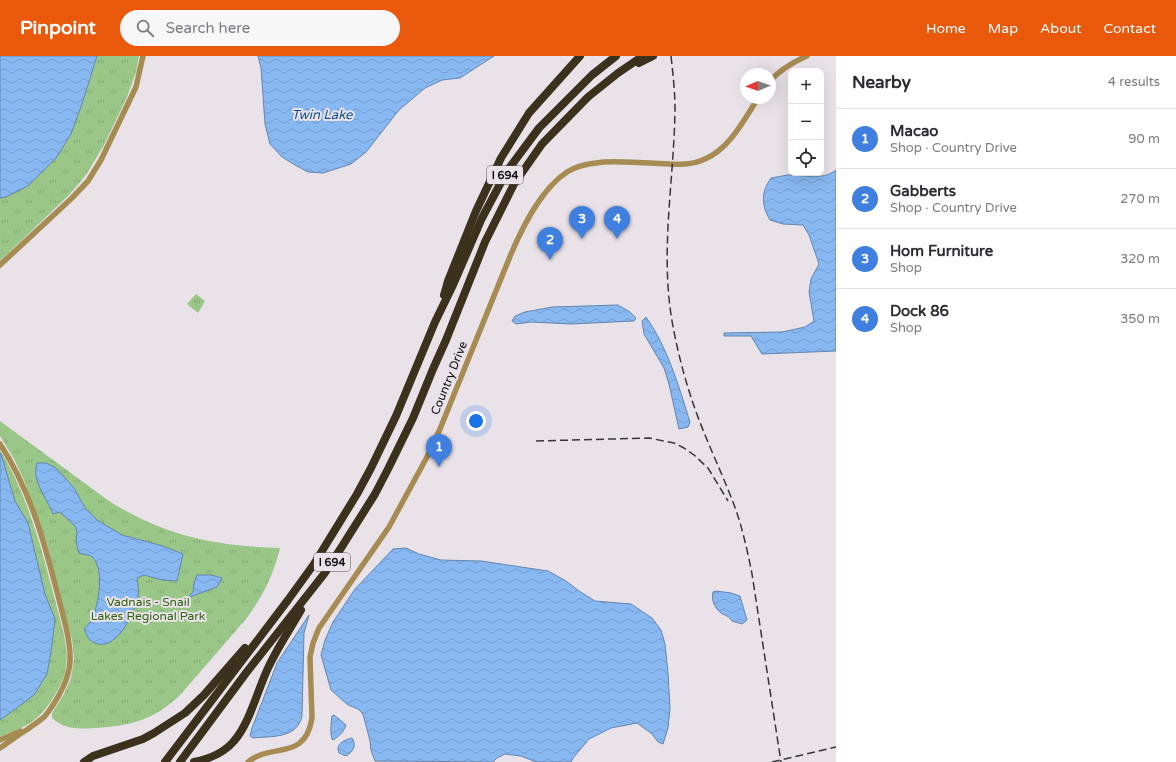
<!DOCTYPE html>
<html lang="en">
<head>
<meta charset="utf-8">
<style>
  body { margin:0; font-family:"Varela Round",sans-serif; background:#f7f7f7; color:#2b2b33 }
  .controls { position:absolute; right:12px; top:12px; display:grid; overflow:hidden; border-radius:8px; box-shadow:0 4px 16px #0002 }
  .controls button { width:36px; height:36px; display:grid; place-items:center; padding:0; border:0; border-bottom:1px solid #e1e1e2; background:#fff; color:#2b2b33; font:20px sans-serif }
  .compass { position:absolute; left:740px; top:12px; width:36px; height:36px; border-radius:50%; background:#fff; box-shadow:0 4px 16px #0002; rotate:268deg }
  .you { position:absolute; left:476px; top:365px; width:14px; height:14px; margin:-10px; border:3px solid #fff; border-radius:50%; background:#1a73e8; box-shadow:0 0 0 6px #1a73e833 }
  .badge { display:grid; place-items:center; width:26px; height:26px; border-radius:50%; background:#ea580c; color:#fff; font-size:13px; font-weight:700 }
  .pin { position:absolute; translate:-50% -33px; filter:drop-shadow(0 1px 2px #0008) }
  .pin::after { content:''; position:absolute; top:21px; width:14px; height:12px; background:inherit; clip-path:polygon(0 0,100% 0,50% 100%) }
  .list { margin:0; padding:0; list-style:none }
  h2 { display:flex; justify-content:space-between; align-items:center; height:52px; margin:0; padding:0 16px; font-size:17px }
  h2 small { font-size:13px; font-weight:400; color:#7c7c81 }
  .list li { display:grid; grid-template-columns:26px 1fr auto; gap:12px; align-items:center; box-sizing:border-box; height:60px; padding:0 16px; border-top:1px solid #e1e1e2 }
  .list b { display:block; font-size:15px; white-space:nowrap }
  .list p { margin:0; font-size:13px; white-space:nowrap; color:#7c7c81 }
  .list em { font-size:13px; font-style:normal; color:#7c7c81 }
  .icon { flex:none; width:22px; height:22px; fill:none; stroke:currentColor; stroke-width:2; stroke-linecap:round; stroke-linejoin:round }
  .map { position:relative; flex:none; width:836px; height:706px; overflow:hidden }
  header { display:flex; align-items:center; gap:24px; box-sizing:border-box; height:56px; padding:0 20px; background:#ea580c; color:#fff }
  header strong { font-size:19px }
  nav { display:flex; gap:22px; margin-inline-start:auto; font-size:14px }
  .search { width:280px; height:36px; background:#f7f7f7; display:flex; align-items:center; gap:10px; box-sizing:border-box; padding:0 14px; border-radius:22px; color:#7c7c81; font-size:15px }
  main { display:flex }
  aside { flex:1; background:#fff }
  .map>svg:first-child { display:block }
</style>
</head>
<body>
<header>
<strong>Pinpoint</strong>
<div class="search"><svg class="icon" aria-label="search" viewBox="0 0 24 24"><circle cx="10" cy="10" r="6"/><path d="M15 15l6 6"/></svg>Search here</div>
<nav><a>Home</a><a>Map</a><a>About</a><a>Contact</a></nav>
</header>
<main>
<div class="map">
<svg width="836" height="706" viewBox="0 0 836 706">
  <defs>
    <pattern id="grass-tufts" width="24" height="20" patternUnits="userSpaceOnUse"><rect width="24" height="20" fill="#9ac687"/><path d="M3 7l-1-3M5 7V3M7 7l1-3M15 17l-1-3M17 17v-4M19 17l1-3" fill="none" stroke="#84a974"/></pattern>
    <pattern id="water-waves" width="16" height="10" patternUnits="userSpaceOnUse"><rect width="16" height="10" fill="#87b8f2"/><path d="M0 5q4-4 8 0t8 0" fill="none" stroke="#749dce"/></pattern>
  </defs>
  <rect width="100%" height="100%" fill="#e9e2e8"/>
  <g fill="url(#grass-tufts)">
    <path d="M 0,0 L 139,0 L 136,16 L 127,41 L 104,89 L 86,119 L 70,138 L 0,205 Z"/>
    <path d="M 196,238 L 205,245 L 198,257 L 187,248 Z"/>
    <path d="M 0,365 L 109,445 C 165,480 215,490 280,492 C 273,520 263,540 246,563 L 181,638 C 155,664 130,670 95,672 C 77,673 66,674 52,662 L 52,657 L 64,638 L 71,622 L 74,603 L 72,584 L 47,488 L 24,424 L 14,403 L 0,380 Z"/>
    <path d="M 0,394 C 27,438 41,490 54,540 C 60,566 73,597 63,623 C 56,639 45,657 30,667 C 21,673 10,676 0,681 Z"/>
  </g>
  <g fill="url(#water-waves)" stroke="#6485ae">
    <path d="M 0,0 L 97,0 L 83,45 L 71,78 L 56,102 L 28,130 L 6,141 L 0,142 Z"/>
    <path d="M 258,0 L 494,0 L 460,22 L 442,24 L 425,32 L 399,54 L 366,96 L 351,108 L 323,117 L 308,116 L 295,109 L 282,101 L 270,88 L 265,68 L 261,12 Z"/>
    <path d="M 836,114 L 836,295 L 762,298 L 751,280 L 724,280 L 724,277 L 782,276 L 805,271 L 814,265 L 809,236 L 811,223 L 819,208 L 809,179 L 803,169 L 783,168 L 770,164 C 761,149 761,136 771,122 C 777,121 782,120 787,119 C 803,119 822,125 836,114 Z"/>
    <path d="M 618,249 L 630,256 L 636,262 L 634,265 L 571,268 L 531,266 L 516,268 L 512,265 L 515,260 L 525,256 L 552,251 Z"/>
    <path d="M 646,261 C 668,292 679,331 690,366 L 688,371 L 679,373 L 669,328 L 664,312 L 657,300 L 644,278 L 642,265 Z"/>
    <path d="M 0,397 L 1,398 L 15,445 L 28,467 L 45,538 L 55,563 L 51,596 L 47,618 L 34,639 L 14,654 L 0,664 Z"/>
    <path d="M 37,407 L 46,407 L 56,412 L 74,432 L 85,452 L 97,464 L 122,479 L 163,490 L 183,498 L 177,525 L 162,524 L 144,519 L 137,522 C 138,529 139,534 138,541 C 134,559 113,602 90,584 C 87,582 86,576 84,573 C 87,570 90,567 92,563 C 98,550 106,511 91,500 C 88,498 83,499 79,497 L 76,486 L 77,476 L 75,470 L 60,456 L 53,458 C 47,442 31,425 37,407 Z"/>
    <path d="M 406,492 L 419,498 L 441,504 L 481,505 L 548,515 L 566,525 L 579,535 L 595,545 L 631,548 L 652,562 L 661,574 L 665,588 L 668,617 L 670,652 L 668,672 L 663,688 L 658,686 L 652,678 L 637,667 L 611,672 L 589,683 L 573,702 L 571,706 L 536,706 L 521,700 L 505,698 L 497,702 L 493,706 L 375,705 L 371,694 L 370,685 L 363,658 L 358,653 L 348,649 L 331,634 L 321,599 L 325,584 L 333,566 L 355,533 L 393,493 Z"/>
    <path d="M 197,519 L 211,519 L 222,522 L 217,531 L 187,542 L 193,536 L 194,527 Z"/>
    <path d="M 716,535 L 731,537 L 740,540 L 747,564 L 742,568 L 732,565 C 729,560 726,560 721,557 C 715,552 711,545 713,536 Z"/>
    <path d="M 309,559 L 304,577 L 302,660 C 297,683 271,680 253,682 L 250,680 L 252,672 L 277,607 Z"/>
    <path d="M 334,659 L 346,669 C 344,676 339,680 333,684 L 332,683 C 330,675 331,667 332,660 Z"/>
    <path d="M 352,682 C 357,689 353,696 346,700 L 339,697 C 335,688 344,684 352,682 Z"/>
  </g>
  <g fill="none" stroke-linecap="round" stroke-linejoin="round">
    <g stroke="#a68b52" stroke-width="5.5">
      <path d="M 770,25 C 780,14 793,6 807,0"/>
      <path d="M 0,209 L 72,142 L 88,125 L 101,104 L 136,31 L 143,0"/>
      <path d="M 0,388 C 36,442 50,509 66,571 C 72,599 73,614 59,639 C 55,646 50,654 45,660 C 40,665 33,669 28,673 C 18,679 9,686 0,692"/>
      <path d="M 0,684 L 21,675"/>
      <path d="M 248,706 C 272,686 305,706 312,662 L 310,601 L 313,587 L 319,572 L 389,471 L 427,401 L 440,373 L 511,198 C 523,170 541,133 567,116 C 575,111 586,108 596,107 C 613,104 633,107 651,107 C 669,108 688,111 705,103 C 730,92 744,64 758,42"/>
    </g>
    <g stroke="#3b311c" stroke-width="8">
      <path d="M 639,7 L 653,0"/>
      <path d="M 444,239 L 448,225 L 476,155 L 501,102 L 529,57 L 580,0"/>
      <path d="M 84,706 L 93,700 L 143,683 L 154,677 L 185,657 L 204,639 L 245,592"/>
      <path d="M 165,706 L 288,544 L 314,508 L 357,438 L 371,412 L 396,360 L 435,266 L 453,229 L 482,162 L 507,115 L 539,72 L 592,19 L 616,0"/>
      <path d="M 180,706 L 246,617 L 324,518 L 341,492 L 375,438 L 388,413 L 413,362 L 433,313 L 446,284 L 485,186 L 514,128 L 542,88 L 588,41 L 618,17 L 643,0"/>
      <path d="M 194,706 C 209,703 224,697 234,685 C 250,667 258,632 269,610 C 278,591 290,573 301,554"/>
    </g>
    <g stroke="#383538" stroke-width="1.5" stroke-dasharray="8 4" stroke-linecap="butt">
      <path d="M 671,0 C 673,18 675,36 675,54 C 674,125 660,194 672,265 C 678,299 687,332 699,364 C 711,395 725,424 736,454 C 743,475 748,497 752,518 L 781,706"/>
      <path d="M 536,385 L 649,382 L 674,387 L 684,392 L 694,399 L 708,412 L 728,445"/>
      <path d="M 772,706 L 836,691"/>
    </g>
  </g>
  <g text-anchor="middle" stroke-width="4" stroke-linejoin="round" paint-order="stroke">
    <g fill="#e9e2e8" stroke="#524e52" stroke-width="1">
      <rect x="487" y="110" width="36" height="18" rx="3"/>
      <rect x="314" y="497" width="36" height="18" rx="3"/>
    </g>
    <g font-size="11" font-weight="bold" fill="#110f11">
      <text x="505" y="123">I 694</text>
      <text x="332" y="510">I 694</text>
    </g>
    <g font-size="12" fill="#110f11" stroke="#e9e2e8">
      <text transform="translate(449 322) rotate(-68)" y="4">Country Drive</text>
    </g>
    <g font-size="12" fill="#316312" stroke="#e9e2e8">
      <text x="148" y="550">Vadnais - Snail<tspan x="148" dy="14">Lakes Regional Park</tspan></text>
    </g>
    <g font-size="13" font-style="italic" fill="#0f5090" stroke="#e9e2e8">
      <text x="322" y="63">Twin Lake</text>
    </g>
  </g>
</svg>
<div class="controls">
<button>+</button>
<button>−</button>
<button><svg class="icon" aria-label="locate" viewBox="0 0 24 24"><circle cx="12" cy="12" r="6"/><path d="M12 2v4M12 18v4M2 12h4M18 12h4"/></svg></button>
</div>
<svg class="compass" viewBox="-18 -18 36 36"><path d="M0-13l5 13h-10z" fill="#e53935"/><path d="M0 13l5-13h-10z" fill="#7c7c81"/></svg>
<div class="you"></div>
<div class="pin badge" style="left:439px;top:411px;background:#3f7fe0">1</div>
<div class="pin badge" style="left:550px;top:204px;background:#3f7fe0">2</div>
<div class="pin badge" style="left:582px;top:183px;background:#3f7fe0">3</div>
<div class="pin badge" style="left:617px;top:183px;background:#3f7fe0">4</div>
</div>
<aside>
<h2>Nearby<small>4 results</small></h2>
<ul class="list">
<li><span class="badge" style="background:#3f7fe0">1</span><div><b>Macao</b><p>Shop · Country Drive</p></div><em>90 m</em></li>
<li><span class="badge" style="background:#3f7fe0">2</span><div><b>Gabberts</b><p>Shop · Country Drive</p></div><em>270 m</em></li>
<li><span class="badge" style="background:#3f7fe0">3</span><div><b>Hom Furniture</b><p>Shop</p></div><em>320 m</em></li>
<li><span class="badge" style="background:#3f7fe0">4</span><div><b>Dock 86</b><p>Shop</p></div><em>350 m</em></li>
</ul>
</aside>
</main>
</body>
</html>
